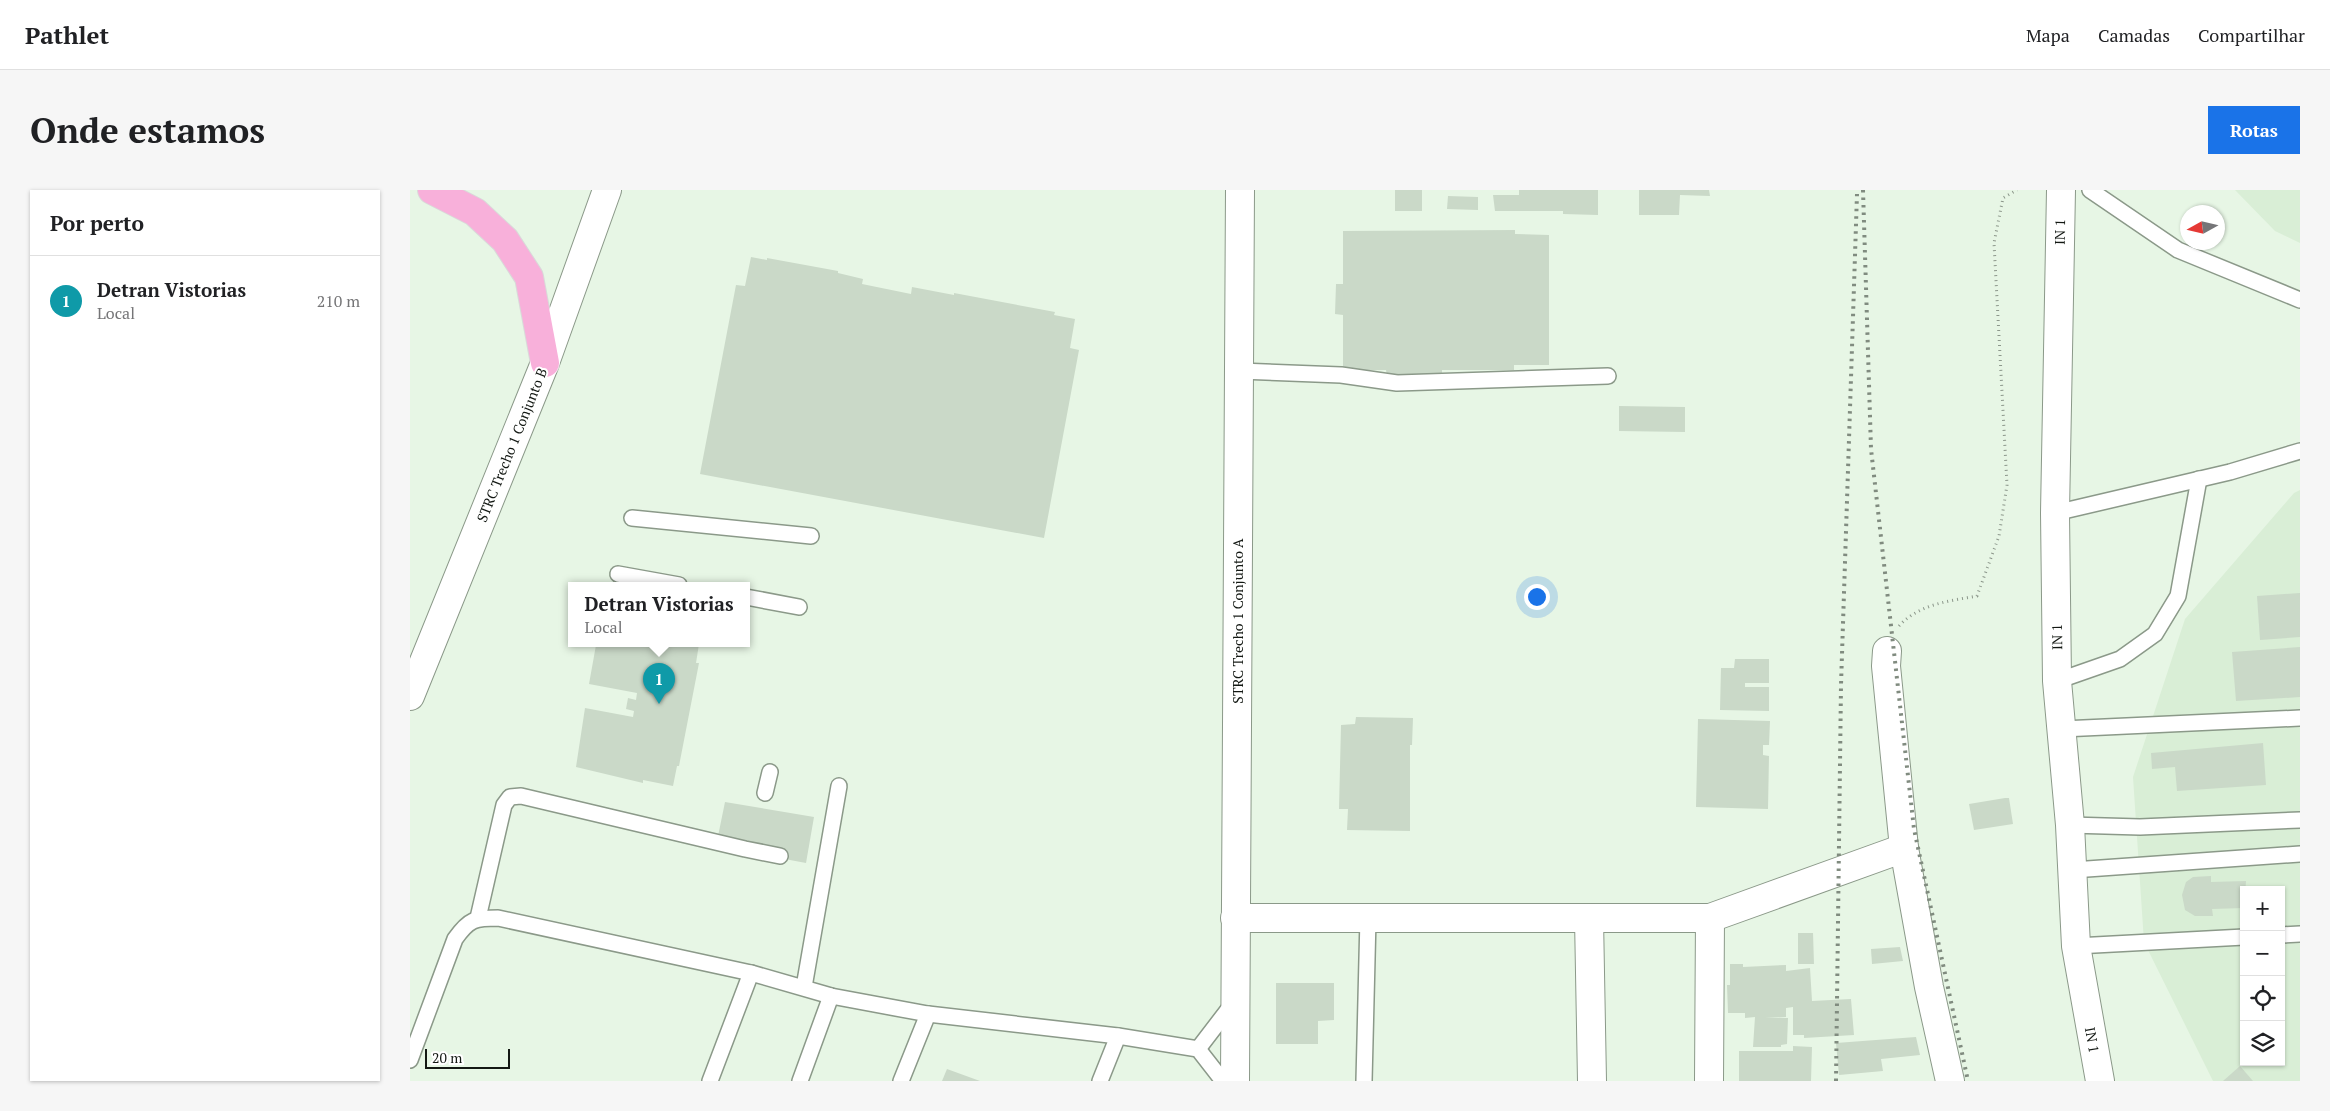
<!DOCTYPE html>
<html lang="pt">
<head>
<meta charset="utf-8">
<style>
  body { margin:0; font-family:"PT Serif",serif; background:#f6f6f6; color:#202124 }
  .controls { position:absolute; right:15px; bottom:15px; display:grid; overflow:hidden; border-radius:0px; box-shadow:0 1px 4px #0004 }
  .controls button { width:45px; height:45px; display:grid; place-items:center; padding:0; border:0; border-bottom:1px solid #e0e0e0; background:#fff; color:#202124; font:25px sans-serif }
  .compass { position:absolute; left:1770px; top:15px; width:45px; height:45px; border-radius:50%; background:#fff; box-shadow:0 1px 4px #0004; rotate:262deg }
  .scale { position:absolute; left:15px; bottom:12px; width:85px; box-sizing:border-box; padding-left:5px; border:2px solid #131813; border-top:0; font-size:14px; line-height:18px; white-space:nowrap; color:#131813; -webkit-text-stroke:4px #fff; paint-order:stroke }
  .you { position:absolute; left:1126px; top:406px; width:18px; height:18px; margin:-12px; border:4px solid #fff; border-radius:50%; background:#1a73e8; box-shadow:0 0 0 8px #1a73e833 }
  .badge { display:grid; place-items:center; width:32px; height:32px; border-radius:50%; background:#1a73e8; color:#fff; font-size:16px; font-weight:700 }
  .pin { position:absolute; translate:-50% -41px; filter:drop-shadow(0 1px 2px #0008) }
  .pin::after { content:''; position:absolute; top:26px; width:18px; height:15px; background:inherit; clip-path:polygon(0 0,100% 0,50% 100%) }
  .popup { position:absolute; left:158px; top:392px; width:182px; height:65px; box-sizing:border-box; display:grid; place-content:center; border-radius:0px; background:#fff; filter:drop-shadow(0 1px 4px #0005); font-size:16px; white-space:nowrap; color:#757577 }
  .popup b { font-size:19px; color:#202124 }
  .popup::after { content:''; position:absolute; left:50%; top:100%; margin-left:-10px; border:10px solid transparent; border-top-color:#fff }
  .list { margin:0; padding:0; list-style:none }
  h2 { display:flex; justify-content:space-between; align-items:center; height:65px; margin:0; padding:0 20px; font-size:21px }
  h2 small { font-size:16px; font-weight:400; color:#757577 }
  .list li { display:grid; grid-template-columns:32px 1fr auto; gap:15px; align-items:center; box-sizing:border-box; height:90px; padding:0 20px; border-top:1px solid #e0e0e0 }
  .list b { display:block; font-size:19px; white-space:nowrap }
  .list p { margin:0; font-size:16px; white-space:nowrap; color:#757577 }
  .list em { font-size:16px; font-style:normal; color:#757577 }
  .icon { flex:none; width:28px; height:28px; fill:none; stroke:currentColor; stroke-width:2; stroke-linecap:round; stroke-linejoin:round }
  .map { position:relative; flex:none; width:1890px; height:891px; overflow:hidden; border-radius:0px }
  header { display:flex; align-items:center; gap:30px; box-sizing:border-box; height:70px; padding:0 25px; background:#fff; border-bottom:1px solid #e0e0e0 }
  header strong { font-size:24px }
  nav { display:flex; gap:28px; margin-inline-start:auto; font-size:18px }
  .intro { display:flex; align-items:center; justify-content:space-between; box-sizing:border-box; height:120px; padding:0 30px }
  h1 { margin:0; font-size:35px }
  .button { padding:12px 22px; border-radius:0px; background:#1a73e8; color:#fff; font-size:18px; font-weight:700 }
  main { display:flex; gap:30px; padding:0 30px }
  aside { flex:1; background:#fff; border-radius:0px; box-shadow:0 1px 4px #0004 }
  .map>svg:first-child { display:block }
</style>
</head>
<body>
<header>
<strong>Pathlet</strong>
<nav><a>Mapa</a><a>Camadas</a><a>Compartilhar</a></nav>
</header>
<div class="intro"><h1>Onde estamos</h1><a class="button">Rotas</a></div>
<main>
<aside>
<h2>Por perto<small></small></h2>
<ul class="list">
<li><span class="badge" style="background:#0f9aa8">1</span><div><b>Detran Vistorias</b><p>Local</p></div><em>210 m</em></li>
</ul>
</aside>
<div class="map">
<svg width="1890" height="891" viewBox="0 0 1890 891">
  <rect width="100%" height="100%" fill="#e7f6e5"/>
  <g fill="#d9eed6" fill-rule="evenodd">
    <path d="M 1825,0 L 1890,0 L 1890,53 L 1865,41 Z"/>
    <path d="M 1890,300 L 1890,891 L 1803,891 L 1734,752 L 1723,587 L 1775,429 L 1884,303 ZM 1834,700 L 1871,700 L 1871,872 L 1834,872 Z"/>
  </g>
  <g fill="#cad9c8">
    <rect x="985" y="0" width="27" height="21"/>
    <path d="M 1109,0 L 1188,0 L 1188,25 L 1153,24 L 1153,21 L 1085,21 L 1083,5 L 1109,5 Z"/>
    <path d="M 1229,0 L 1299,0 L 1300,6 L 1270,5 L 1269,25 L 1229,25 Z"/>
    <path d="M 1038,6 L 1068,7 L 1068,20 L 1037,19 Z"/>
    <path d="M 1105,40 L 1105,44 L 1139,45 L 1139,175 L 1104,175 L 1104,180 L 1032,180 L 1032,186 L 977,186 L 976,180 L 933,180 L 933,125 L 925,124 L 926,94 L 933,94 L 933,41 Z"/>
    <path d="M 341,67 L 357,70 L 357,68 L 428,81 L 428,83 L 453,89 L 452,94 L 501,104 L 502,97 L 544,105 L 544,103 L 645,122 L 644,125 L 665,129 L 660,158 L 669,160 L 634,348 L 290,284 L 326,95 L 335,96 Z"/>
    <path d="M 1209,216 L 1275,217 L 1275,242 L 1209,241 Z"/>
    <path d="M 1890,403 L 1890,447 L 1850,450 L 1847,406 Z"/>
    <path d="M 189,453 L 289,454 L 286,473 L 289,473 L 269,576 L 267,576 L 263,596 L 233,590 L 233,593 L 166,577 L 175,518 L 223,527 L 224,521 L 216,519 L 218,508 L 226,510 L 227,503 L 179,494 L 186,455 Z"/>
    <path d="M 1890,457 L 1890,507 L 1826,511 L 1822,462 Z"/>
    <path d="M 1325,469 L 1359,469 L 1359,493 L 1335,493 L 1335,497 L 1359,497 L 1359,521 L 1310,520 L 1311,478 L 1324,478 Z"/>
    <path d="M 946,527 L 1003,528 L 1002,555 L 1000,555 L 1000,641 L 937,640 L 938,619 L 929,619 L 931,535 L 945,534 Z"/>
    <path d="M 1288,529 L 1360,531 L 1359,555 L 1353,555 L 1353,565 L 1359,566 L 1358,619 L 1286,617 Z"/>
    <path d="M 1853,553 L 1856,595 L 1767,601 L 1765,577 L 1742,579 L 1741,563 Z"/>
    <path d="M 1595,608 L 1599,608 L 1603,634 L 1564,640 L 1559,614 Z"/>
    <path d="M 315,612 L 404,627 L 396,673 L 306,656 Z"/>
    <path d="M 1801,686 L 1801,692 L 1836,691 L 1834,718 L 1802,719 L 1803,726 L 1785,726 L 1775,720 L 1772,705 L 1776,692 L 1783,687 Z"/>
    <path d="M 1388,743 L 1403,743 L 1404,774 L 1388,774 Z"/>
    <path d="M 1490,757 L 1493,771 L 1462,774 L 1461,759 Z"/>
    <path d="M 1320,774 L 1333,774 L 1333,777 L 1376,775 L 1376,781 L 1400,778 L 1402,811 L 1441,809 L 1444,845 L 1394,848 L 1394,845 L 1383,845 L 1383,817 L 1376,818 L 1376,827 L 1355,828 L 1378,828 L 1377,854 L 1371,855 L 1371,857 L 1343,857 L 1345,827 L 1335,828 L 1335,823 L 1318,823 L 1317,795 L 1320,795 Z"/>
    <path d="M 866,793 L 924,793 L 924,830 L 908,831 L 908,854 L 866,854 Z"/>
    <path d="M 1506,847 L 1510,865 L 1471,869 L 1473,881 L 1429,885 L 1426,853 Z"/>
    <path d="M 1383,856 L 1402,857 L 1401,891 L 1329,891 L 1329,861 L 1383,861 Z"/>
    <path d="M 1830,876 L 1843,891 L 1813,891 Z"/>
    <path d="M 537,879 L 570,891 L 532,891 Z"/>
  </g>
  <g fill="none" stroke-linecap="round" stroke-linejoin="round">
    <defs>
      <g id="service">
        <path d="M 1680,0 L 1768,60 L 1890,110"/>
        <path d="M 830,181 L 931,185 L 987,193 L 1198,186"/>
        <path d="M 1645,323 L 1820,282 L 1890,261"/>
        <path d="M 222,328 L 401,346"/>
        <path d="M 208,384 L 269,395"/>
        <path d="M 336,407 L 389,417"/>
        <path d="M 1647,491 L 1710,469 L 1745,444 L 1768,406 L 1789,289"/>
        <path d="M 1652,539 L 1890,528"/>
        <path d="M 355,603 L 360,582"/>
        <path d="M 1660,635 L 1730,637 L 1890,630"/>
        <path d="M 1663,680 L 1890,664"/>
        <path d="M 68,728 L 94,615 L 100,607 L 111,606 L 335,659 L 370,666"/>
        <path d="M 1871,745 L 1890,744"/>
        <path d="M 1666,756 L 1834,747"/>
        <path d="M 394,797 L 429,596"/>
        <path d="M 788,859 L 824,812"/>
        <path d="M 0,870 L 45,749 C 59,729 65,728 88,728 L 341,783 L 421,806 L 518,824 L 708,846 L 788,859 L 813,891"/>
        <path d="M 300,891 L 341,783"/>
        <path d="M 390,891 L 421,806"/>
        <path d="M 491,891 L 518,824"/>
        <path d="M 690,891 L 708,846"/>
        <path d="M 954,891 L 958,728"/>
      </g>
      <g id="minor">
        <path d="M 1477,461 L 1476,476 L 1494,658 L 1519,797 L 1540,891"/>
        <path d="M 825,728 L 1300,728 L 1494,658"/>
        <path d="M 1179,728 L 1182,891"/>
        <path d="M 1299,891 L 1300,728"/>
      </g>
      <path id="tertiary" d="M 1651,0 L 1645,323 L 1647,491 L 1660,635 L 1666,756 L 1690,891"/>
      <g id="secondary">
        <path d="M 0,506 L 135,173 L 197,0"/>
        <path d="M 825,891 L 830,0"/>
      </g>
      <path id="motorway" d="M 22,0 L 65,22 L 95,50 L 119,87 L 135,173"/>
    </defs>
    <use href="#service" stroke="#8b9989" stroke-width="18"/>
    <use href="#minor" stroke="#8b9989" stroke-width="30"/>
    <use href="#tertiary" stroke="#8b9989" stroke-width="30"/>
    <use href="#secondary" stroke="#8b9989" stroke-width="30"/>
    <use href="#motorway" stroke="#d9dad9" stroke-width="30"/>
    <path stroke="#8c978b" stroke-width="3" stroke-dasharray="1 4" stroke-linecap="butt" d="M 1489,436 C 1509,414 1539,411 1567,406 L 1589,346 L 1597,295 L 1584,53 L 1593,8 L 1607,0"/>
    <use href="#service" stroke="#fff" stroke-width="15"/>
    <use href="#minor" stroke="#fff" stroke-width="28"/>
    <use href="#tertiary" stroke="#fff" stroke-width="28"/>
    <use href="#secondary" stroke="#fff" stroke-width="28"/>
    <use href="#motorway" stroke="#f8b0da" stroke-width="28"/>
    <g stroke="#808b7f" stroke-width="4" stroke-dasharray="2.5 5" stroke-linecap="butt">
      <path d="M 1453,0 L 1461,259 L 1504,639 L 1558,891"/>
      <path d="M 1426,891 L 1431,495 L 1447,4"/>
    </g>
  </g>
  <g text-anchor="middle" stroke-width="4" stroke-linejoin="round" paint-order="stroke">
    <g font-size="14" fill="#131813" stroke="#fff">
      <text transform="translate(1650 42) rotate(-89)" y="5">IN 1</text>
      <text transform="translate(102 255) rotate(-68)" y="5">STRC Trecho 1 Conjunto B</text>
      <text transform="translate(828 431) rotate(-90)" y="5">STRC Trecho 1 Conjunto A</text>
      <text transform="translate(1647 447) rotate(-91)" y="5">IN 1</text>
      <text transform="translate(1682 850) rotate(80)" y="5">IN 1</text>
    </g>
  </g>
</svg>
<div class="controls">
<button>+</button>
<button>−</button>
<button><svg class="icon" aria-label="locate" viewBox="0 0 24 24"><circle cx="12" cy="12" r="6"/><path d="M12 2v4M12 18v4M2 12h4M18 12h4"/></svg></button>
<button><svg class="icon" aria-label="layers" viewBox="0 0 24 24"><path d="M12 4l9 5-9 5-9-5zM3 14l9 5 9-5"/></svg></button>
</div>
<svg class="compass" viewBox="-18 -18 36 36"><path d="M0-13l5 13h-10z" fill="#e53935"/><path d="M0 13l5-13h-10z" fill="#757577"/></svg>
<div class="scale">20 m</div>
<div class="you"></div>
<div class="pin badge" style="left:249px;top:514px;background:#0f9aa8">1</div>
<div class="popup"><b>Detran Vistorias</b>Local</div>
</div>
</main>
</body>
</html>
